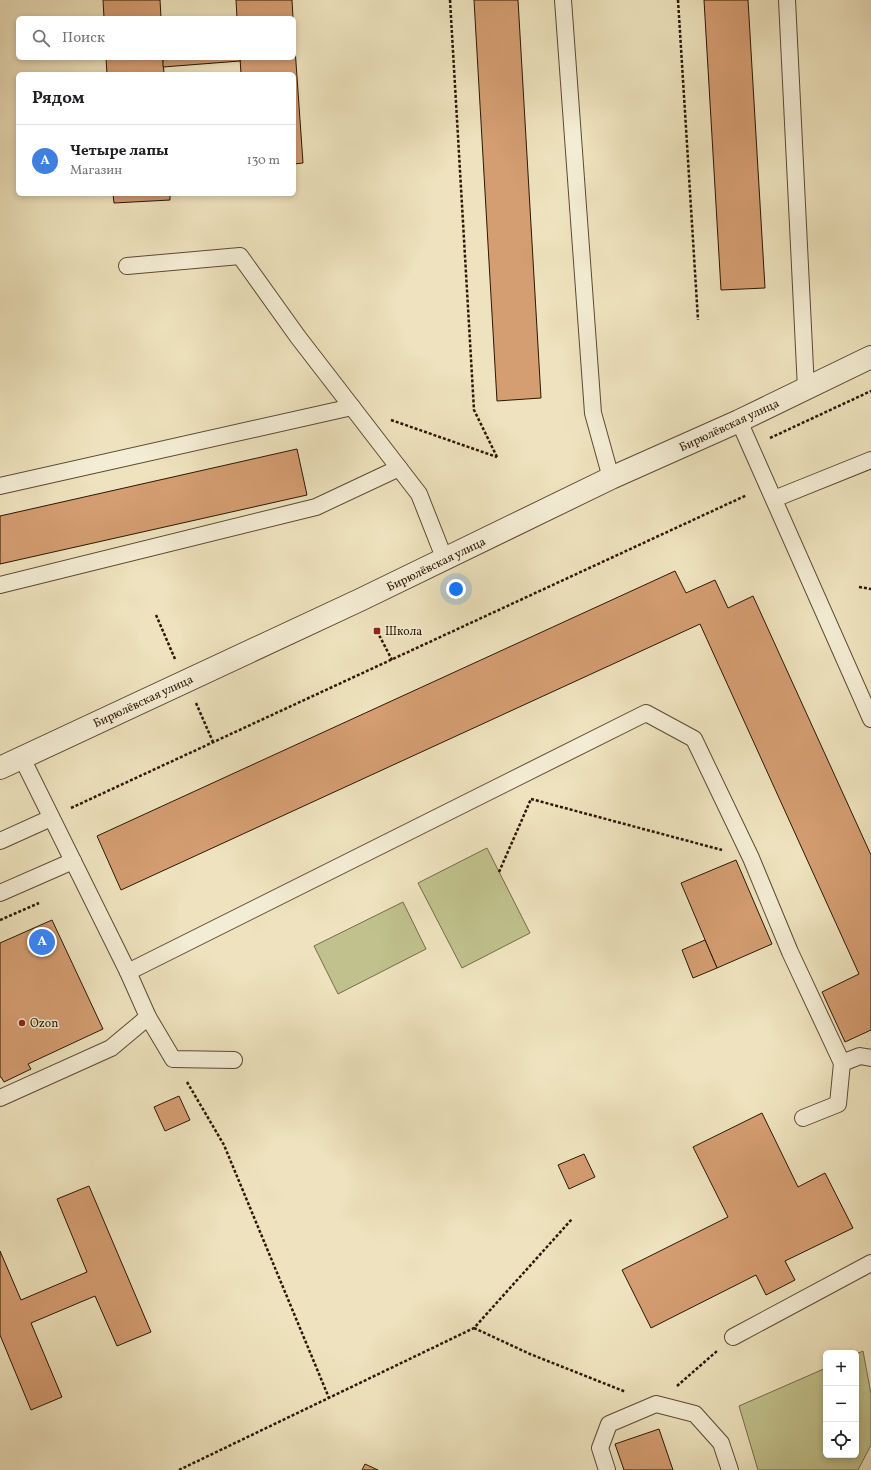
<!DOCTYPE html>
<html lang="ru">
<head>
<meta charset="utf-8">
<style>
  body { margin:0; font-family:Vollkorn,serif; background:#f2f2f2; color:#202124 }
  .controls { position:absolute; right:12px; bottom:12px; display:grid; overflow:hidden; border-radius:6px; box-shadow:0 2px 6px #0003 }
  .controls button { width:36px; height:36px; display:grid; place-items:center; padding:0; border:0; border-bottom:1px solid #e0e0e0; background:#fff; color:#202124; font:20px sans-serif }
  .you { position:absolute; left:456px; top:589px; width:14px; height:14px; margin:-10px; border:3px solid #fff; border-radius:50%; background:#1a73e8; box-shadow:0 0 0 6px #1a73e833 }
  .badge { display:grid; place-items:center; width:26px; height:26px; border-radius:50%; background:#0f766e; color:#fff; font-size:13px; font-weight:700 }
  .pin { position:absolute; translate:-50% -50%; border:2px solid #fff; box-shadow:0 1px 4px #0006 }
  .list { margin:0; padding:0; list-style:none }
  h2 { display:flex; justify-content:space-between; align-items:center; height:52px; margin:0; padding:0 16px; font-size:17px }
  h2 small { font-size:13px; font-weight:400; color:#757577 }
  .list li { display:grid; grid-template-columns:26px 1fr auto; gap:12px; align-items:center; box-sizing:border-box; height:72px; padding:0 16px; border-top:1px solid #e0e0e0 }
  .list b { display:block; font-size:15px; white-space:nowrap }
  .list p { margin:0; font-size:13px; white-space:nowrap; color:#757577 }
  .list em { font-size:13px; font-style:normal; color:#757577 }
  .icon { flex:none; width:22px; height:22px; fill:none; stroke:currentColor; stroke-width:2; stroke-linecap:round; stroke-linejoin:round }
  .map { position:relative; flex:none; width:871px; height:1470px; overflow:hidden }
  .search { position:absolute; background:#fff; box-shadow:0 2px 6px #0003; left:16px; top:16px; width:280px; height:44px; display:flex; align-items:center; gap:10px; box-sizing:border-box; padding:0 14px; border-radius:6px; color:#757577; font-size:15px }
  .panel { position:absolute; background:#fff; box-shadow:0 2px 6px #0003; left:16px; top:72px; width:280px; height:124px; border-radius:6px }
  .map>svg:first-child { display:block }
</style>
</head>
<body>
<div class="map">
<svg width="871" height="1470" viewBox="0 0 871 1470">
  <rect width="100%" height="100%" fill="#eee3be"/>
  <filter id="stains"><feTurbulence type="fractalNoise" baseFrequency=".005" numOctaves="4"/><feColorMatrix values="0 0 0 0 .2 0 0 0 0 .09 0 0 0 0 .02 0 0 0 .5 -.17"/></filter>
  <radialGradient id="worn" r=".72"><stop offset=".6" stop-color="#630" stop-opacity="0"/><stop offset="1" stop-color="#630" stop-opacity=".3"/></radialGradient>
  <g fill="#c0c18c" stroke="#766c48">
    <path d="M 487,848 L 530,933 L 462,968 L 418,883 Z"/>
    <path d="M 403,902 L 426,949 L 338,994 L 314,946 Z"/>
    <path d="M 863,1351 L 871,1394 L 871,1445 L 858,1470 L 758,1470 L 739,1406 L 826,1368 L 826,1455 L 856,1455 L 856,1354 Z"/>
  </g>
  <g fill="#d49d72" stroke="#2b1703">
    <path d="M 103,0 L 160,0 L 161,18 L 104,18 Z"/>
    <path d="M 236,0 L 292,0 L 293,18 L 237,18 Z"/>
    <path d="M 474,0 L 518,0 L 541,398 L 497,401 Z"/>
    <path d="M 704,0 L 748,0 L 765,288 L 721,290 Z"/>
    <path d="M 294,34 L 303,163 L 294,164 L 294,74 L 241,74 L 240,58 L 294,58 Z"/>
    <path d="M 106,58 L 163,58 L 164,74 L 107,74 Z"/>
    <path d="M 163,58 L 240,58 L 240,61 L 163,67 Z"/>
    <path d="M 113,194 L 170,194 L 170,200 L 114,203 Z"/>
    <path d="M 297,449 L 307,495 L 0,564 L 0,516 Z"/>
    <path d="M 675,571 L 686,593 L 715,580 L 728,608 L 753,596 L 871,855 L 871,1030 L 845,1042 L 822,992 L 859,974 L 700,624 L 121,890 L 97,836 Z"/>
    <path d="M 736,860 L 772,944 L 717,968 L 681,883 Z"/>
    <path d="M 52,920 L 103,1029 L 28,1064 L 31,1069 L 4,1082 L 1,1077 L 0,1077 L 0,943 Z"/>
    <path d="M 705,940 L 717,968 L 693,978 L 682,950 Z"/>
    <path d="M 179,1096 L 190,1120 L 165,1131 L 154,1107 Z"/>
    <path d="M 762,1113 L 798,1187 L 825,1173 L 853,1228 L 785,1261 L 795,1280 L 766,1295 L 756,1275 L 651,1328 L 622,1270 L 728,1217 L 693,1147 Z"/>
    <path d="M 584,1154 L 595,1177 L 569,1189 L 558,1165 Z"/>
    <path d="M 89,1186 L 151,1332 L 117,1346 L 95,1296 L 31,1323 L 62,1397 L 31,1410 L 0,1335 L 0,1251 L 21,1300 L 87,1272 L 57,1199 Z"/>
    <path d="M 659,1429 L 673,1470 L 624,1470 L 615,1444 Z"/>
    <path d="M 365,1464 L 378,1470 L 362,1470 Z"/>
  </g>
  <g fill="none" stroke-linecap="round" stroke-linejoin="round">
    <defs>
      <g id="service">
        <path d="M 563,0 L 593,413 L 611,478"/>
        <path d="M 787,0 L 806,389"/>
        <path d="M 127,266 L 240,256 L 298,337 L 352,407"/>
        <path d="M 739,421 L 871,719"/>
        <path d="M 0,486 L 352,407 L 419,494 L 445,560"/>
        <path d="M 774,499 L 871,460"/>
        <path d="M 0,585 L 316,507 L 399,468"/>
        <path d="M 22,758 L 128,972 L 646,713 L 694,739 L 751,858 L 790,952 L 842,1063 L 860,1056 L 871,1058"/>
        <path d="M 0,841 L 51,818"/>
        <path d="M 0,893 L 73,861"/>
        <path d="M 128,972 L 148,1017 L 173,1059 L 234,1060"/>
        <path d="M 0,1098 L 111,1048 L 148,1017"/>
        <path d="M 803,1118 L 838,1104 L 842,1063"/>
        <path d="M 733,1337 L 871,1263"/>
        <path d="M 607,1470 L 600,1448 L 609,1424 L 656,1404 L 695,1414 L 721,1443 L 730,1470"/>
      </g>
      <path id="tertiary" d="M 0,768 L 362,599 L 611,478 L 739,421 L 871,357"/>
    </defs>
    <use href="#service" stroke="#5c4a32" stroke-width="18"/>
    <use href="#tertiary" stroke="#5c4a32" stroke-width="24"/>
    <g stroke="#2b1703" stroke-width="2.5" stroke-dasharray="3 2" stroke-linecap="butt">
      <path d="M 450,0 L 474,410 L 497,457"/>
      <path d="M 678,0 L 698,320"/>
      <path d="M 391,420 L 497,457"/>
      <path d="M 770,438 L 871,391"/>
      <path d="M 859,587 L 871,589"/>
      <path d="M 156,615 L 175,659"/>
      <path d="M 377,631 L 392,660"/>
      <path d="M 196,703 L 213,742"/>
      <path d="M 531,799 L 722,850"/>
      <path d="M 71,808 L 747,495"/>
      <path d="M 499,872 L 531,799"/>
      <path d="M 0,920 L 39,903"/>
      <path d="M 187,1082 L 224,1145 L 329,1398"/>
      <path d="M 474,1328 L 530,1354 L 626,1392"/>
      <path d="M 677,1386 L 717,1351"/>
      <path d="M 179,1470 L 474,1328 L 572,1219"/>
    </g>
    <use href="#service" stroke="#f4edd5" stroke-width="16"/>
    <use href="#tertiary" stroke="#f4edd5" stroke-width="22"/>
  </g>
  <g fill="#8f2418" stroke="#f4edd5" stroke-width="1.5">
    <rect x="373" y="627" width="8" height="8" rx="2"/>
    <circle cx="22" cy="1023" r="4"/>
  </g>
  <g text-anchor="middle" stroke-width="3" stroke-linejoin="round" paint-order="stroke">
    <g font-size="12" fill="#2b1703" stroke="#f4edd5">
      <text transform="translate(729 425) rotate(-25)" y="4">Бирюлёвская улица</text>
      <text transform="translate(436 564) rotate(-26)" y="4">Бирюлёвская улица</text>
      <text transform="translate(143 701) rotate(-25)" y="4">Бирюлёвская улица</text>
    </g>
    <g font-size="12" fill="#2b1703" stroke="#f4edd5" text-anchor="start">
      <text x="385" y="635">Школа</text>
      <text x="30" y="1027">Ozon</text>
    </g>
  </g>
  <rect width="100%" height="100%" filter="url(#stains)"/>
  <rect width="100%" height="100%" fill="url(#worn)"/>
</svg>
<div class="controls">
<button>+</button>
<button>−</button>
<button><svg class="icon" aria-label="locate" viewBox="0 0 24 24"><circle cx="12" cy="12" r="6"/><path d="M12 2v4M12 18v4M2 12h4M18 12h4"/></svg></button>
</div>
<div class="you"></div>
<div class="pin badge" style="left:42px;top:942px;background:#3f7fe0">A</div>
<div class="search"><svg class="icon" aria-label="search" viewBox="0 0 24 24"><circle cx="10" cy="10" r="6"/><path d="M15 15l6 6"/></svg>Поиск</div>
<section class="panel">
<h2>Рядом<small></small></h2>
<ul class="list">
<li><span class="badge" style="background:#3f7fe0">A</span><div><b>Четыре лапы</b><p>Магазин</p></div><em>130 m</em></li>
</ul>
</section>
</div>
</body>
</html>
